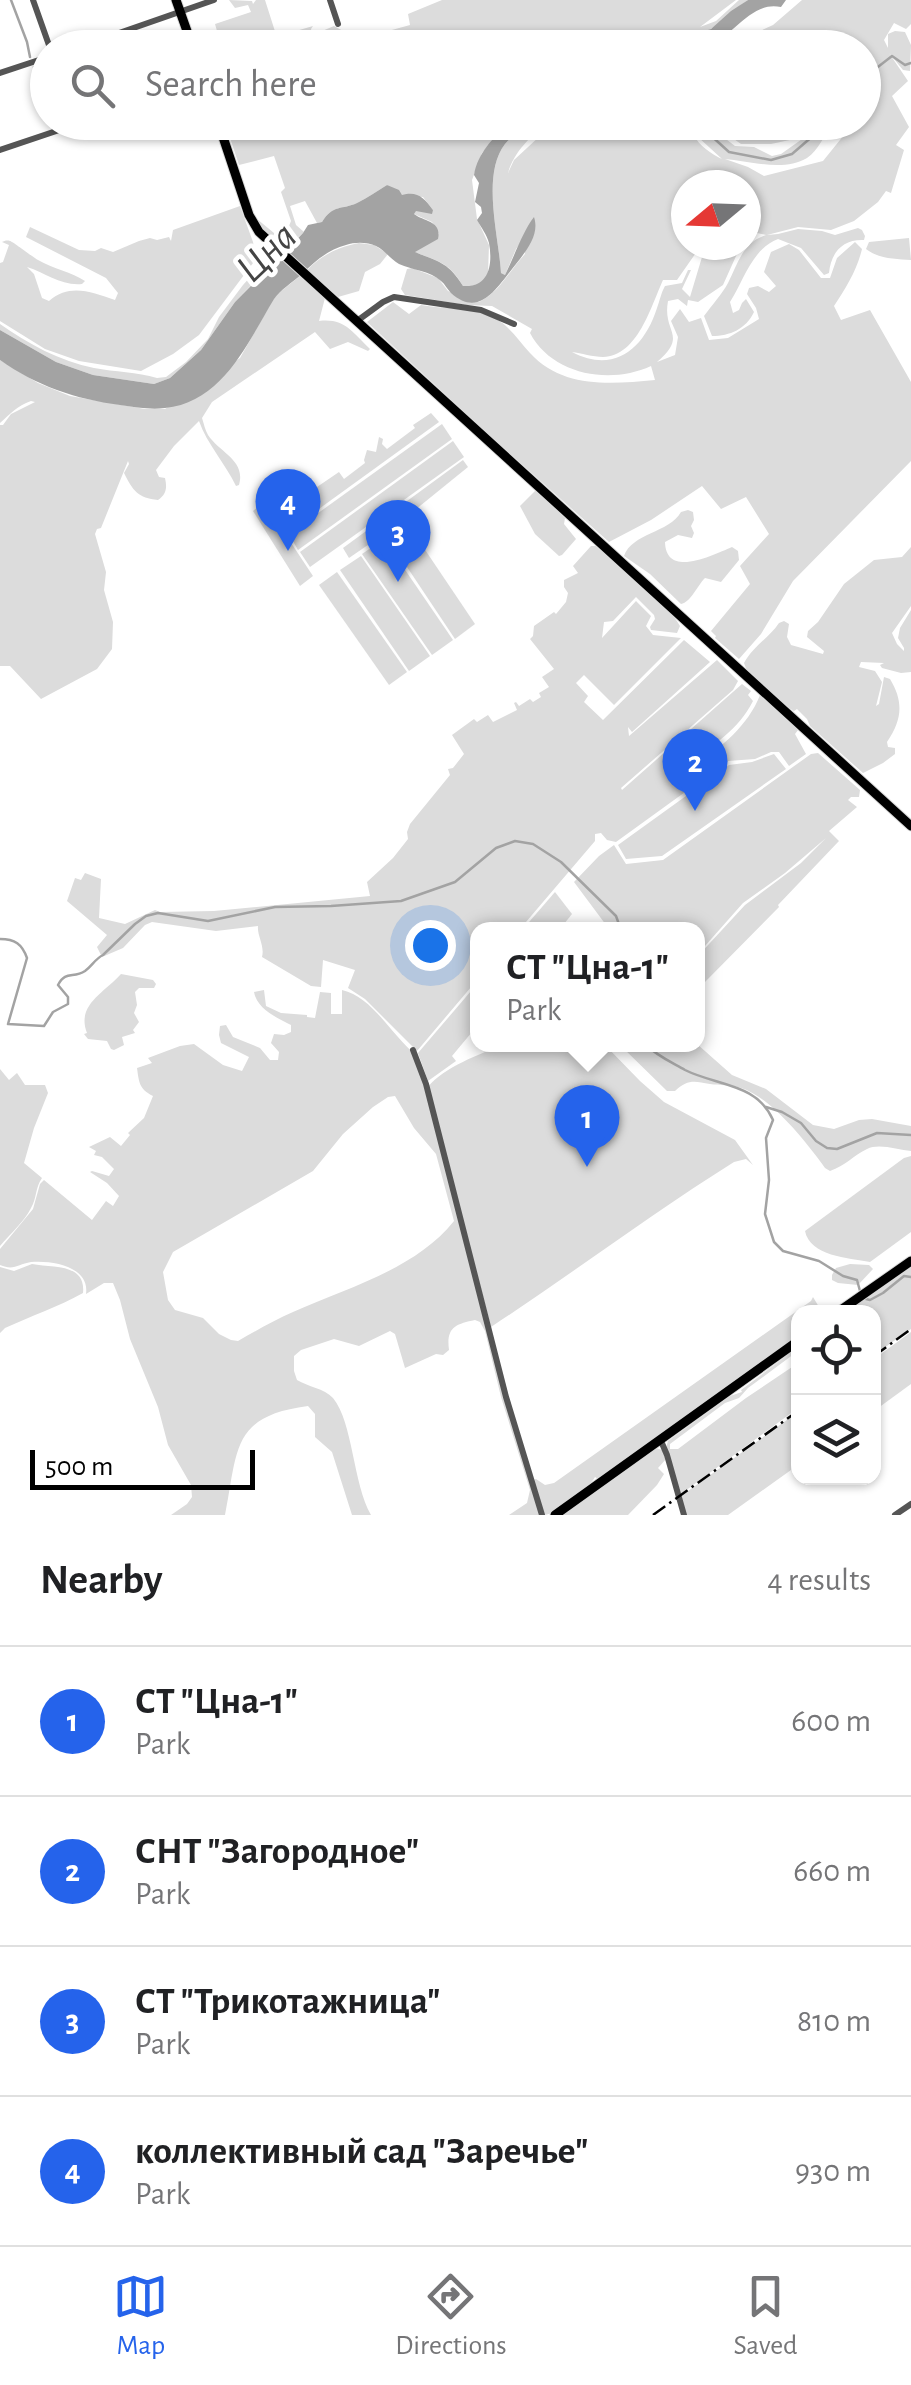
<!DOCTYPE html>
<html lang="en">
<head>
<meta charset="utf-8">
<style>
  body { margin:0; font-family:"Alegreya Sans",sans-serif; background:#f6f6f6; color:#202124 }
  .controls { position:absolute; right:30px; bottom:30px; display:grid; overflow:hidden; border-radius:20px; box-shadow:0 2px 8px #0004 }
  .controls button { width:90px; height:90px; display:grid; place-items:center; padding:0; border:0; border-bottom:2px solid #e0e0e0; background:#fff; color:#202124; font:50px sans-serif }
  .compass { position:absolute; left:671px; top:170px; width:90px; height:90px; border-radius:50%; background:#fff; box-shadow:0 2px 8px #0004; rotate:251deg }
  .scale { position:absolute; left:30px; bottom:25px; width:225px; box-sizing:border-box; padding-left:10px; border:5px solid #000; border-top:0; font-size:28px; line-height:35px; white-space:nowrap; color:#000; -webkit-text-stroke:8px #fff; paint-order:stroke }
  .you { position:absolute; left:430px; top:945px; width:35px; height:35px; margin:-25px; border:8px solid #fff; border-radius:50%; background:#1a73e8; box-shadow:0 0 0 15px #1a73e833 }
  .badge { display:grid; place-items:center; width:65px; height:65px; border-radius:50%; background:#2563eb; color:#fff; font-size:32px; font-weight:700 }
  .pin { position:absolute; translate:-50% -82px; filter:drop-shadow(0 2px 5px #0008) }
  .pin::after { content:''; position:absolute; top:52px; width:35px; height:30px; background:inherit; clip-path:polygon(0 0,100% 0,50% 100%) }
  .popup { position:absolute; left:470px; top:922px; width:235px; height:130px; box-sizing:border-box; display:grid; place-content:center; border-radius:20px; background:#fff; filter:drop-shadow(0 2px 8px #0005); font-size:32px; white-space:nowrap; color:#757577 }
  .popup b { font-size:38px; color:#202124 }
  .popup::after { content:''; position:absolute; left:50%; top:100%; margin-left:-20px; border:20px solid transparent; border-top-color:#fff }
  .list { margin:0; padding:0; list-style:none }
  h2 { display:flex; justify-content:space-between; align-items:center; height:130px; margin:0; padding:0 40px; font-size:42px }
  h2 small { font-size:32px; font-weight:400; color:#757577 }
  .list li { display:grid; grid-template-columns:65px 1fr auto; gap:30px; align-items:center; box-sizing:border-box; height:150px; padding:0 40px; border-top:2px solid #e0e0e0 }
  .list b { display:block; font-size:38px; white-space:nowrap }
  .list p { margin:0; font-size:32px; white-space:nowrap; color:#757577 }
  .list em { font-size:32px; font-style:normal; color:#757577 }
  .icon { flex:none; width:55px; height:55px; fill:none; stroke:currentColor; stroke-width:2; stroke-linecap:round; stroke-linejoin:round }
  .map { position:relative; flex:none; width:911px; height:1515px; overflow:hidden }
  .search { position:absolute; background:#fff; box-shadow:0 2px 8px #0004; left:30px; right:30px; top:30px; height:110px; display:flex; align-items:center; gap:25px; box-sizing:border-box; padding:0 35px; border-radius:55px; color:#757577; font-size:38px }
  .sheet { height:730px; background:#fff }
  nav { display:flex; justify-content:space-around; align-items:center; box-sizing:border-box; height:140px; border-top:2px solid #e0e0e0; background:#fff; font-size:28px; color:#757577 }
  nav a { display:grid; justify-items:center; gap:5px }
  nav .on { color:#2563eb }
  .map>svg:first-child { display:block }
</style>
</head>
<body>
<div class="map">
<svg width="911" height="1515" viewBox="0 0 911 1515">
  <rect width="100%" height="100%" fill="#fff"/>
  <g fill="#dcdcdc" fill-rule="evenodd">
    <path d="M 229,0 L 252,1 L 253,4 L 256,0 L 265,0 L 280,47 L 204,48 L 203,44 L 219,38 L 215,24 L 251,12 L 248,5 L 235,8 Z"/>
    <path d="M 442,0 L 736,0 L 700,27 L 716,21 L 739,0 L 748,0 C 734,9 724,21 709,30 C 682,45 653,47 623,47 L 624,44 L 622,48 L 371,48 L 369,42 L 370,36 L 410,25 L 408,14 Z"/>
    <path d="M 802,0 L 911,0 L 911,24 L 906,29 L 894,23 L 884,40 L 888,48 L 888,34 L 895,31 L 905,32 L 911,45 L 910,71 L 903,70 L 889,53 L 908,81 L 892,96 L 909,127 L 896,145 L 904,150 L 891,193 L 886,191 L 878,202 L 854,221 L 831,230 L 798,227 L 767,235 L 778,234 L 798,229 L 822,231 L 835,235 L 858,228 L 862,230 L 865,236 L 864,240 C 842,239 831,253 829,273 L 824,275 L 801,248 L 778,239 C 752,249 744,280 730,302 L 733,313 L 739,310 L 742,303 L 746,299 L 754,312 C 746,329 730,336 712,336 L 704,316 C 712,305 722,294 728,283 C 738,263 743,242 766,235 L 757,233 L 746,236 L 746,185 L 686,185 L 686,245 L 741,245 L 723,285 L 698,302 L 688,300 L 687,306 L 678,299 L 668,301 C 662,333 689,335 657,362 L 675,355 L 678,337 L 671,321 L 680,309 L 689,322 L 701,318 L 709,340 L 728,338 L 759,319 L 756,308 L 747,294 L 749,288 L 758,286 L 769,292 L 776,286 L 764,272 L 771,252 L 789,244 L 799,250 L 821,278 L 830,278 L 837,258 L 855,242 L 862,249 C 857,270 846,288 834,306 L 841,320 L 870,310 L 911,382 L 911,461 L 793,581 L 761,634 L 739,659 L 715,638 L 716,636 L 711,631 L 750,584 L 740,566 L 769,534 L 746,497 L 721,509 L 702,486 L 651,520 L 609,542 L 489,435 L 367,322 L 393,302 L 409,314 L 421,305 C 443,309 469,307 490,316 C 507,322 518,340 530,353 C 563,389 611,384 655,380 L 651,366 C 610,385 552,375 530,333 L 532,329 L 492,306 L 466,305 L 405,295 L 401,289 L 407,269 L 412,268 L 438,278 L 448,291 L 479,302 C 500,292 509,271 525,254 L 523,240 L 516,249 L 505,275 L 501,273 C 499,237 481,175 505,144 C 512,136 521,129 530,123 L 549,123 C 531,135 514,152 508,173 L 514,160 L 554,123 L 560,124 L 564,122 L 686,123 C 690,126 691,131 694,135 C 698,145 713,155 722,159 L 698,137 L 691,123 L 705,123 L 735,146 L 754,147 L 772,156 L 781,154 L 805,137 L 820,123 L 864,122 L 864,48 L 725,47 L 773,25 ZM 832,126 L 844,135 L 823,161 L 764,176 L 748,167 L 725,159 C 749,161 784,172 807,158 C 819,150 823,136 832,126 ZM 700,247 L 702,257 L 690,297 L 682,289 L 691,270 L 688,270 L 682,283 L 665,286 C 661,293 660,300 657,308 C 644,349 614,374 572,352 C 581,353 593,357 603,357 C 638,356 651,306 663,280 L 677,280 Z"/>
    <path d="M 313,26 L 311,29 L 312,34 L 307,36 L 309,41 L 317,38 L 315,34 L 334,26 L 354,37 L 361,47 L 284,47 L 286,46 L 282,35 Z"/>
    <path d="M 225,123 L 508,123 L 482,153 L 472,180 L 477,219 L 489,245 L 488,274 L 483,282 L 469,287 L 463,286 C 449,262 438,261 414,252 L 439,234 L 432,222 L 414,214 L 415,211 L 433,210 L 423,197 L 402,195 L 387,185 C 377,191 367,198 357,203 C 342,210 333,204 322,222 L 317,223 L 305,201 L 290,206 L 296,225 L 304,232 L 284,250 L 263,230 L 257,219 L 274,233 L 289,226 L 291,221 L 281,192 L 285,188 L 274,156 L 239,165 Z"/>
    <path d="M 711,123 L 817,123 L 799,138 L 771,144 L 741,144 Z"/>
    <path d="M 240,206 L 253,242 L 256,259 L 199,335 L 173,354 L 141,371 L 79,361 L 45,349 L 0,321 L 0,263 L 3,262 L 9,245 L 2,242 C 4,241 7,240 10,241 C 12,241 34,258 38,260 C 53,269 72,272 85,281 L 82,284 C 61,286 46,273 27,267 L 34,274 L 42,298 L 49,301 C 70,283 91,292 115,300 L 118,293 L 106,278 L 26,237 L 30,227 L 79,250 L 95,251 L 101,248 L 113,252 L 139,241 L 150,238 L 157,240 L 169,237 L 171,241 L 173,230 Z"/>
    <path d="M 909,238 L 911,260 C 896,259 879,259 866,249 L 869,242 Z"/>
    <path d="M 359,243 L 374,245 L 388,254 L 380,264 L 365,272 L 359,291 L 338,297 L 307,270 C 322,255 338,247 359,243 Z"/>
    <path d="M 276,254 L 274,261 L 235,302 L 201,350 L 170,378 L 154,384 L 93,375 L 56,362 L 0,330 L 0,324 C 28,344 60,361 94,368 C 115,372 137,372 157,378 L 166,377 L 186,362 L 208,339 L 219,317 L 243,285 L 260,266 Z"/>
    <path d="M 300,276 L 325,298 L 319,321 C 345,318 352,332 370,349 L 368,351 L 348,342 L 330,349 L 315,332 L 212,402 L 202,418 C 204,424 205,430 208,435 C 220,453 246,460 239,485 L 236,486 C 225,463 207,444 199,421 L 174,446 L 156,470 L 159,477 L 165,478 C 167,487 167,494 158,500 C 138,498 133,491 124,473 L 129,464 L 128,461 L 101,528 L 97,529 L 95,534 L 106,572 L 104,590 L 113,622 L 112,649 L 97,669 L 41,699 L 10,666 L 0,666 L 0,425 L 3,425 L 11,414 L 35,402 L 31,401 C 17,406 10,414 0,423 L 0,360 L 38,383 L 70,396 L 145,409 L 165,409 L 240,358 L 275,296 Z"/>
    <path d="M 431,413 L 439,422 L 287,532 L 276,515 L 339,472 L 344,479 L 365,463 L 364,460 L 367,450 L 376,452 L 379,437 L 383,439 L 382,444 L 387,449 L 415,428 L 413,425 Z"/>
    <path d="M 442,424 L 452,439 L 298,550 L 289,534 Z"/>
    <path d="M 453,441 L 464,457 L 310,567 L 300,552 Z"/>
    <path d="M 463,460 L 468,467 L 394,527 L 349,558 L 343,548 Z"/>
    <path d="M 536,490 L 565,518 L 564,524 L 576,539 L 562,555 L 559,556 L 535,534 L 520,506 Z"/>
    <path d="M 264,502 L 313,576 L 300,586 L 253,511 Z"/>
    <path d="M 688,510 L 693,512 L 694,520 L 691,526 L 694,533 L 692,538 L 678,535 L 665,542 C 666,579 713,555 732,547 L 738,551 L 739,560 L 721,582 L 705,578 C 697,586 691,602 681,604 L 650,574 L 624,556 C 632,533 669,533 681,512 Z"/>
    <path d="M 407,523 L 475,624 L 455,639 L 387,537 Z"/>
    <path d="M 384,539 L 453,640 L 432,655 L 362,554 Z"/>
    <path d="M 591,546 L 596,546 C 616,565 669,604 680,626 L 677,633 L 651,630 L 650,627 L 655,619 L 654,615 L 636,597 L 613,621 L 604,622 L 602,638 L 636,601 L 651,616 L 646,626 L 653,635 L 681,638 L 614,705 L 584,675 L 576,683 L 588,696 L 584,702 L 603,720 L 684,640 L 710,662 L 632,732 L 628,727 L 629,736 L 717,660 L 738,681 L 733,690 L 621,788 L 622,790 L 742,684 L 751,691 L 748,695 L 753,701 C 737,733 707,748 683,770 C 713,755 747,729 760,695 L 798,730 L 795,734 L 806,754 L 789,766 L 779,752 L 771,752 L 755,759 L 728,761 L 616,842 L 607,840 L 601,833 L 595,834 L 595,841 L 520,929 L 477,930 L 477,980 L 417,1051 L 365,999 L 348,988 L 355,970 L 323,960 L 321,987 L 311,986 L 262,957 C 265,946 257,936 258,926 L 216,931 L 152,922 L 145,925 L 123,948 L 102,957 L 97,947 L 107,935 L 67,901 L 75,878 L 81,880 L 85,873 L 101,879 L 99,918 L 125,924 L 155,910 L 160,912 L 214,911 L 370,896 L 367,882 L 393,858 L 408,839 L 407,832 L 410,824 L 450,775 L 448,769 L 453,768 L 464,754 L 452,735 L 474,719 L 477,722 L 488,715 L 493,722 L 517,710 L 514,703 L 516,702 L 519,706 L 530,699 L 533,702 L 541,697 L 539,693 L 549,687 L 542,677 L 554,669 L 530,639 L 533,636 L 534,626 L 554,612 L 556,614 L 566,602 L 568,593 L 564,587 L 564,580 L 578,573 L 573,566 Z"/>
    <path d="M 911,547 L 911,606 L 892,633 L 897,644 L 904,651 L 904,648 L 898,638 L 900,628 L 911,610 L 911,672 L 901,673 L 882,668 L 880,665 L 884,663 L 861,662 L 859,667 L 875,671 L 882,682 L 876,706 L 879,704 L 884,677 L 890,679 C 904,702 902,720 887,742 L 888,747 L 895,748 L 895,754 L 883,763 L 863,773 L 810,726 L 807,719 L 797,709 L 794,711 L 789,708 L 747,671 L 744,663 C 754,645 769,638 779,623 L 784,621 L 789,624 L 787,637 L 791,645 L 823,654 L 824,651 L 807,637 L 808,631 L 818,622 L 844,584 L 874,560 L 902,557 Z"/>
    <path d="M 361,556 L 430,656 L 409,671 L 340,570 Z"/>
    <path d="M 337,572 L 407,672 L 389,685 L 319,585 Z"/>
    <path d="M 818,753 L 860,790 L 859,797 L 851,797 L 848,800 L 857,807 L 829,831 L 839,841 L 778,905 L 779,907 L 704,983 L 705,985 L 697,994 L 697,957 L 745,905 L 801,863 L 826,838 L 785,873 L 743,903 L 697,955 L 697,930 L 609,929 L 574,882 L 599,856 L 614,845 L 626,864 L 663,860 L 811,754 Z"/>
    <path d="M 774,754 L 786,769 L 662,856 L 626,859 L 618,845 L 729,765 L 752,762 Z"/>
    <path d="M 555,892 L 572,914 L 560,929 L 523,929 Z"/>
    <path d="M 121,974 L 153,980 L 156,984 L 154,988 L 139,988 L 135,992 L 137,1005 L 134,1013 L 139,1022 L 133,1030 L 135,1033 L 122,1037 L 124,1045 L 114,1050 L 111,1049 L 107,1041 L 88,1039 L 84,1034 L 87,1033 C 76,1005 104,993 121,974 Z"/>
    <path d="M 477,984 L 477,1026 L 452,1056 L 456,1061 L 428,1081 L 418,1053 Z"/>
    <path d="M 264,990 L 266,1006 L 281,1013 L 307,1015 L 307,1017 L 315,1018 L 320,992 L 331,993 L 331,1014 L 342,1014 L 342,990 C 373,997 392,1036 416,1055 L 541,1515 L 509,1515 L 527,1503 L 530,1490 L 501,1397 L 485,1331 L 480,1322 L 475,1320 C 455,1324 446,1328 449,1350 L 443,1355 L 436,1354 L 405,1368 L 395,1334 L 390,1331 L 359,1346 L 334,1339 L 301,1350 L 294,1356 L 294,1371 L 297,1380 C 308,1387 324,1388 333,1398 C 353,1422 353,1484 371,1515 L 352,1515 L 332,1452 L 315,1437 L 315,1414 L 308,1406 C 231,1416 238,1450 225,1515 L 171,1515 L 187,1504 L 192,1497 L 191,1485 L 168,1445 L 158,1407 L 130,1339 L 120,1300 L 113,1283 L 104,1283 L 86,1294 C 90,1267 53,1260 31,1262 C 18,1264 14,1271 0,1265 L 0,1249 L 33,1209 L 40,1184 L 44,1180 L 92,1220 L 106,1201 L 113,1206 L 119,1196 L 107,1183 L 90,1172 L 92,1171 L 109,1176 L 114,1169 L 102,1157 L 94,1155 L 96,1151 L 89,1147 L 110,1137 L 121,1146 L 130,1135 L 128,1133 L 144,1118 L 153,1096 C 139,1089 139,1082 137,1068 L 152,1063 L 148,1058 L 180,1046 L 194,1044 L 223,1065 L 242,1071 L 249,1057 L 221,1043 L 219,1035 L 220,1026 L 226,1025 L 233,1037 L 260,1048 L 270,1060 L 278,1060 L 279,1052 L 271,1043 L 274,1034 L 284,1035 L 291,1032 L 291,1025 C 277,1018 257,1009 254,992 ZM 395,1096 L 414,1128 L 436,1154 L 454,1221 C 416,1269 347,1288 293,1312 C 274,1320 256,1331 238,1341 L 231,1340 L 219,1334 L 203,1318 L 175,1310 L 168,1300 L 163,1272 L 173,1252 L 313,1171 L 343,1134 L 373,1107 L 388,1097 Z"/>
    <path d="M 697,1044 L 732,1075 L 766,1089 L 813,1125 L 834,1129 L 859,1120 L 872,1119 L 911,1126 L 911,1151 C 898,1150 879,1143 867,1149 C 854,1155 845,1166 830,1171 L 825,1168 C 807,1143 771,1097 741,1088 C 731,1084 720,1086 710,1084 C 694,1081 688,1079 675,1091 L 667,1091 L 620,1045 L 663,1045 L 670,1052 L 677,1045 Z"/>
    <path d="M 503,1045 L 605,1045 L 640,1081 L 664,1102 L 735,1140 L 753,1165 L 746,1159 L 734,1162 C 651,1214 573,1273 491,1327 L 428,1087 C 444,1067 480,1054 503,1045 Z"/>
    <path d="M 0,1069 L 9,1080 L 17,1073 L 25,1085 L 45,1085 L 48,1093 L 34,1128 L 24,1163 L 42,1178 C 35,1188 37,1198 31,1208 C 24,1222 10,1234 0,1246 Z"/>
    <path d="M 911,1156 L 911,1232 L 870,1262 C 848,1258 810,1256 805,1231 L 904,1158 Z"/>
    <path d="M 32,1264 C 53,1268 86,1263 83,1293 C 58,1307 31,1316 5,1328 L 0,1333 L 0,1267 L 14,1271 Z"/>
    <path d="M 850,1264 L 869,1265 L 873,1269 L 858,1285 L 838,1283 L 832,1280 L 832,1275 L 836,1268 Z"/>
    <path d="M 911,1265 L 911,1329 L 874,1355 L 874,1312 L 866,1312 L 865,1307 L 862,1305 L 851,1312 L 845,1312 Z"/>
    <path d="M 813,1297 L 822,1312 L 798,1312 L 798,1340 L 605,1476 L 598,1479 L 595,1477 C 588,1489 560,1514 544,1515 L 533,1480 L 536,1479 L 545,1485 L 554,1483 L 811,1301 Z"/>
    <path d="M 911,1332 L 911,1384 L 874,1411 L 874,1359 Z"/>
    <path d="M 798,1347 L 798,1351 L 748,1388 L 739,1398 L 725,1403 L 670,1444 L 670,1449 L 678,1449 L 746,1398 L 798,1363 L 798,1408 L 681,1494 L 666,1448 L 668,1441 L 730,1396 L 742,1392 L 741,1390 Z"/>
    <path d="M 798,1412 L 798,1465 L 728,1515 L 686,1515 L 681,1496 Z"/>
    <path d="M 656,1448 L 662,1450 L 666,1459 L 658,1468 L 664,1474 L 657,1485 L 628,1515 L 563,1515 L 592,1492 Z"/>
  </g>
  <g fill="#a3a3a3">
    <path d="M 748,0 L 786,0 L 781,7 C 751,0 733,38 706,46 C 691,50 673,48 657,47 L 711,29 L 731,11 Z"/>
    <path d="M 508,123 L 530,123 C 521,129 512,136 505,144 C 481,175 499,237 501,273 L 505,275 C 514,257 523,231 534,217 C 540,235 526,251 516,264 C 499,284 481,320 451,293 C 447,289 445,284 441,281 C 431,271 412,270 399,264 C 390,259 385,250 376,246 C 367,242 355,242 346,245 C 328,250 315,261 302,274 C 293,282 280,290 274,299 C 248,342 223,402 165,408 C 150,410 135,407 120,405 C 75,399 37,386 0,360 L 0,330 L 56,362 L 93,375 L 154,384 L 170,378 L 201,350 L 235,302 L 303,233 L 308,225 L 322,222 C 333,204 342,210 357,203 C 367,198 377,191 387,185 L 399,190 L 402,195 C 418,191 424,198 433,210 L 432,214 L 416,211 L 414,214 C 425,222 442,221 438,239 L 415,252 C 439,262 448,262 463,286 C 489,288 493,265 489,243 C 487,235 481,227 477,220 L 482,213 L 481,207 L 475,202 L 479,183 L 474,175 C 478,152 493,139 508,123 Z"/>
  </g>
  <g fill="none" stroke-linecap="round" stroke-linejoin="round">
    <g stroke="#a3a3a3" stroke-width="2.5">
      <path d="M 11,0 L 27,42 L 30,57"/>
      <path d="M 864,66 L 874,70 L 892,56 L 905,65 L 911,63"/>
      <path d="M 34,67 L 48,109"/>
      <path d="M 52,122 L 53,126"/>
      <path d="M 696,122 L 729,152 L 771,160 L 792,154 L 829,122"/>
      <path d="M 0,939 C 15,939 22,944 27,958 L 8,1024 L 44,1026 L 53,1012 L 68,1004 L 68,997 L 58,985 C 66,970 73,979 85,971 C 92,966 95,959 103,955 L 135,924 L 146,916 L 158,913 L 208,921 L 275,907 L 331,906 L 401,901 L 455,882 L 496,848 L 515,841 L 533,844 L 561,862 L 616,916 L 621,930"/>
      <path d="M 645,1044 C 657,1056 671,1062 685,1070 C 717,1086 757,1083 773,1120 L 766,1138 L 769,1180 L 765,1214 L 774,1242 L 783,1251 L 819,1261 L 843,1276 L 857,1280 L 860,1291"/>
      <path d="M 766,1107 L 782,1112 L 801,1123 L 816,1141 L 827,1148 L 837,1149 L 877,1133 L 911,1135"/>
      <path d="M 866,1299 L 870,1300 L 883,1293 L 904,1276 L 911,1277"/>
    </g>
    <defs>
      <g id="major">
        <path d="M 176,0 L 193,48"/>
        <path d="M 218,122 L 249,215 L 259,232 L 911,826"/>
        <path d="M 838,1312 L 911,1261"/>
        <path d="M 555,1515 L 798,1341"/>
      </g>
    </defs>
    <use href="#major" stroke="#dbdbdb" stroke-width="11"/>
    <g stroke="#555" stroke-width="6">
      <path d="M 33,0 L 50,48"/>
      <path d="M 330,0 L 338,24"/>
      <path d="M 76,48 L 214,0"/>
      <path d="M 0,73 L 48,57"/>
      <path d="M 0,150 L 83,122"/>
      <path d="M 357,321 L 383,302 L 394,297 L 481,310 L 514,324"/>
      <path d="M 413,1050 L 426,1084 L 506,1397 L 542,1515"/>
      <path d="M 661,1441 L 667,1455 L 684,1515"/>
      <path d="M 895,1515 L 911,1504"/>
    </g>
    <use href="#major" stroke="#000" stroke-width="9"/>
    <g stroke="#000" stroke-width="2.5" stroke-dasharray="15 5 2.5 5" stroke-linecap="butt">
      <path d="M 874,1356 L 911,1329"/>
      <path d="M 653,1515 L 798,1411"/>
    </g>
  </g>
  <g text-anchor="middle" stroke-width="9" stroke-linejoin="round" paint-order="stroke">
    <g font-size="42" font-style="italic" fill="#444" stroke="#fff">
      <text transform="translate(265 251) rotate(-44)" y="15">Цна</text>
    </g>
  </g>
</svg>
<div class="controls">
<button><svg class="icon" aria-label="locate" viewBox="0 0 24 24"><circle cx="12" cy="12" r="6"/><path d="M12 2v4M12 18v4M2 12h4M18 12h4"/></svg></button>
<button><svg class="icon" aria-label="layers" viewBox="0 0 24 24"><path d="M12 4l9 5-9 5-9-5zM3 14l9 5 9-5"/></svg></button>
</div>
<svg class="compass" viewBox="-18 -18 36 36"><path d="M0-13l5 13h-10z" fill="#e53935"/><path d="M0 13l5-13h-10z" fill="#757577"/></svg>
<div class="scale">500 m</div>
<div class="you"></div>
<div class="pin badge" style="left:587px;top:1167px">1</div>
<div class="popup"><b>СТ &quot;Цна-1&quot;</b>Park</div>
<div class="pin badge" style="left:695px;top:811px">2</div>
<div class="pin badge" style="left:398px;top:582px">3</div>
<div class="pin badge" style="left:288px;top:551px">4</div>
<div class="search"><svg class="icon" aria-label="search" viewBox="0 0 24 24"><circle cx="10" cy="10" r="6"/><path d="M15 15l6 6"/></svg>Search here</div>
</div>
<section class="sheet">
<h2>Nearby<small>4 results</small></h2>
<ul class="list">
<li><span class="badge">1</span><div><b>СТ &quot;Цна-1&quot;</b><p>Park</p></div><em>600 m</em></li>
<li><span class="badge">2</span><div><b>СНТ &quot;Загородное&quot;</b><p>Park</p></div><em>660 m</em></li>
<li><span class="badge">3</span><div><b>СТ &quot;Трикотажница&quot;</b><p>Park</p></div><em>810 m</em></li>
<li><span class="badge">4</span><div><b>коллективный сад &quot;Заречье&quot;</b><p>Park</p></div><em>930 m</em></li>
</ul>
</section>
<nav>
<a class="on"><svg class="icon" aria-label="map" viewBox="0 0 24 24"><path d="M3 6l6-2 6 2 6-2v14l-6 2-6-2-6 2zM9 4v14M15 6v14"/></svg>Map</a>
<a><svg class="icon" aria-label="directions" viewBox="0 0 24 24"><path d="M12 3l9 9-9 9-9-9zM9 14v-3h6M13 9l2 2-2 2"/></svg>Directions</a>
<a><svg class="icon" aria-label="saved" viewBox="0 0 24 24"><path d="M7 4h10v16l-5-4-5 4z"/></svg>Saved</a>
</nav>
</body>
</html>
